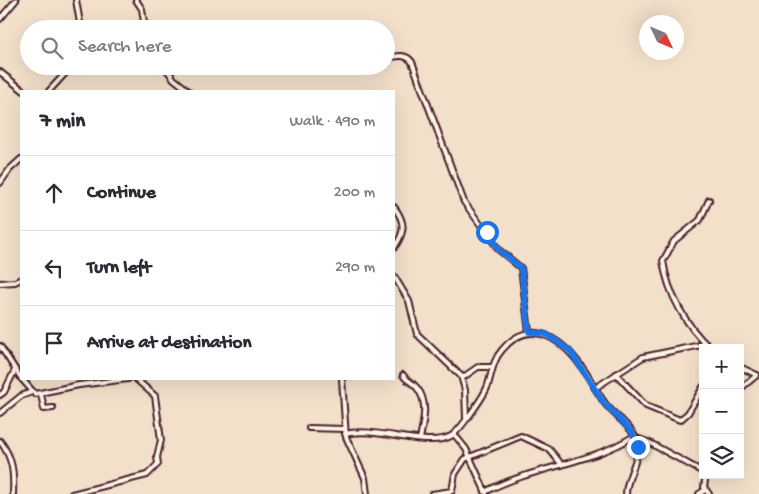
<!DOCTYPE html>
<html lang="en">
<head>
<meta charset="utf-8">
<style>
  body { margin:0; font-family:"Gochi Hand",sans-serif; background:#f2f2f3; color:#2b2b33 }
  .controls { position:absolute; right:15px; bottom:15px; display:grid; overflow:hidden; border-radius:0px; box-shadow:0 5px 20px #0002 }
  .controls button { width:45px; height:45px; display:grid; place-items:center; padding:0; border:0; border-bottom:1px solid #e1e1e2; background:#fff; color:#2b2b33; font:25px sans-serif }
  .compass { position:absolute; left:639px; top:15px; width:45px; height:45px; border-radius:50%; background:#fff; box-shadow:0 5px 20px #0002; rotate:134deg }
  .stop { position:absolute; width:15px; height:15px; margin:-11px; border:4px solid #1a73e8; border-radius:50%; background:#fff }
  .stop.end { background:#1a73e8; border-color:#fff; box-shadow:0 1px 5px #0008 }
  .list { margin:0; padding:0; list-style:none }
  h2 { display:flex; justify-content:space-between; align-items:center; height:65px; margin:0; padding:0 20px; font-size:21px }
  h2 small { font-size:16px; font-weight:400; color:#7c7c81 }
  .list li { display:grid; grid-template-columns:32px 1fr auto; gap:15px; align-items:center; box-sizing:border-box; height:75px; padding:0 20px; border-top:1px solid #e1e1e2 }
  .list b { display:block; font-size:19px; white-space:nowrap }
  .list em { font-size:16px; font-style:normal; color:#7c7c81 }
  .icon { flex:none; width:28px; height:28px; fill:none; stroke:currentColor; stroke-width:2; stroke-linecap:round; stroke-linejoin:round }
  .map { position:relative; flex:none; width:759px; height:494px; overflow:hidden }
  .search { position:absolute; background:#fff; box-shadow:0 5px 20px #0002; left:20px; top:20px; width:375px; height:55px; display:flex; align-items:center; gap:12px; box-sizing:border-box; padding:0 18px; border-radius:28px; color:#7c7c81; font-size:19px }
  .panel { position:absolute; background:#fff; box-shadow:0 5px 20px #0002; left:20px; top:90px; width:375px; height:290px; border-radius:0px }
  .map>svg:first-child { display:block }
</style>
</head>
<body>
<div class="map">
<svg width="759" height="494" viewBox="0 0 759 494">
  <rect width="100%" height="100%" fill="#f2e0ca"/>
  <filter id="ink" filterUnits="userSpaceOnUse"><feTurbulence type="fractalNoise" baseFrequency=".02" numOctaves="2"/><feDisplacementMap in="SourceGraphic" scale="10" xChannelSelector="R" yChannelSelector="G"/><feConvolveMatrix kernelMatrix="1 2 1 2 8 2 1 2 1" color-interpolation-filters="sRGB"/></filter>
  <g filter="url(#ink)">
    <g fill="none" stroke-linecap="round" stroke-linejoin="round">
      <defs>
        <g id="minor">
          <path d="M 76,0 L 81,29"/>
          <path d="M 136,0 L 142,9 L 145,29"/>
          <path d="M 0,19 L 16,0"/>
          <path d="M 386,58 C 396,56 406,53 412,62 L 464,202 L 499,250 L 521,268 L 529,332"/>
          <path d="M 164,66 L 174,79 L 189,91"/>
          <path d="M 0,72 L 24,91"/>
          <path d="M 49,91 L 72,66"/>
          <path d="M 0,183 L 10,169 L 21,159"/>
          <path d="M 709,200 L 700,220 L 674,241 L 663,261 C 668,294 686,326 710,348"/>
          <path d="M 394,207 C 406,223 405,232 394,248"/>
          <path d="M 394,276 L 409,301 L 417,334 L 461,376 L 465,390 L 466,418"/>
          <path d="M 0,283 L 15,282 L 21,279"/>
          <path d="M 0,346 L 21,378 L 35,394 L 79,385 L 128,379"/>
          <path d="M 740,367 L 757,375"/>
          <path d="M 616,374 L 646,406 L 680,420 L 688,413 L 703,387"/>
          <path d="M 403,375 C 407,382 413,382 417,388 C 429,402 423,423 420,439"/>
          <path d="M 462,378 L 478,367 L 492,367"/>
          <path d="M 342,379 L 346,437 L 365,478 L 367,494"/>
          <path d="M 595,388 L 643,357 L 706,344"/>
          <path d="M 740,389 L 757,375"/>
          <path d="M 41,394 L 44,409 L 53,408"/>
          <path d="M 0,395 L 4,392 L 15,370"/>
          <path d="M 0,413 L 21,396 L 32,392"/>
          <path d="M 309,428 L 345,429"/>
          <path d="M 345,434 C 376,426 427,449 451,436 C 459,432 485,395 488,385 C 492,372 493,360 502,350 C 533,313 566,343 586,373 C 592,383 598,393 604,402 C 613,416 637,428 638,447 C 639,460 626,478 626,494"/>
          <path d="M 454,434 L 466,449 L 486,493"/>
          <path d="M 636,438 L 650,443 L 703,472"/>
          <path d="M 0,441 C 13,458 14,473 13,494"/>
          <path d="M 706,475 L 704,487 L 709,494"/>
          <path d="M 485,492 C 531,467 591,464 634,436"/>
          <path d="M 72,494 L 147,475 L 158,464 L 157,457 L 161,440 L 155,396 L 136,379"/>
          <path d="M 432,494 L 452,491 L 455,474 L 465,459 L 521,436 L 549,449 L 562,465"/>
          <path d="M 699,494 L 705,490"/>
        </g>
      </defs>
      <use href="#minor" stroke="#4a1f2b" stroke-width="8"/>
      <use href="#minor" stroke="#fcf5e5" stroke-width="4"/>
    </g>
  </g>
  <g fill="none" stroke-linecap="round" stroke-linejoin="round" filter="url(#ink)">
    <path stroke="#1a73e8" stroke-width="6" d="M 487,232 L 499,250 L 521,268 L 529,332 L 546,334 L 570,351 L 604,403 L 632,432 L 638,447"/>
  </g>
</svg>
<div class="controls">
<button>+</button>
<button>−</button>
<button><svg class="icon" aria-label="layers" viewBox="0 0 24 24"><path d="M12 4l9 5-9 5-9-5zM3 14l9 5 9-5"/></svg></button>
</div>
<svg class="compass" viewBox="-18 -18 36 36"><path d="M0-13l5 13h-10z" fill="#e53935"/><path d="M0 13l5-13h-10z" fill="#7c7c81"/></svg>
<div class="stop" style="left:487px;top:232px"></div>
<div class="stop end" style="left:638px;top:447px"></div>
<div class="search"><svg class="icon" aria-label="search" viewBox="0 0 24 24"><circle cx="10" cy="10" r="6"/><path d="M15 15l6 6"/></svg>Search here</div>
<section class="panel">
<h2>7 min<small>Walk · 490 m</small></h2>
<ul class="list">
<li><svg class="icon" aria-label="ahead" viewBox="0 0 24 24"><path d="M12 20V5M6 11l6-6 6 6"/></svg><div><b>Continue</b></div><em>200 m</em></li>
<li><svg class="icon" aria-label="left" viewBox="0 0 24 24"><path d="M17 20v-9H6M10 6l-5 5 5 5"/></svg><div><b>Turn left</b></div><em>290 m</em></li>
<li><svg class="icon" aria-label="arrive" viewBox="0 0 24 24"><path d="M6 21V4h12l-3 4 3 4H6"/></svg><div><b>Arrive at destination</b></div></li>
</ul>
</section>
</div>
</body>
</html>
